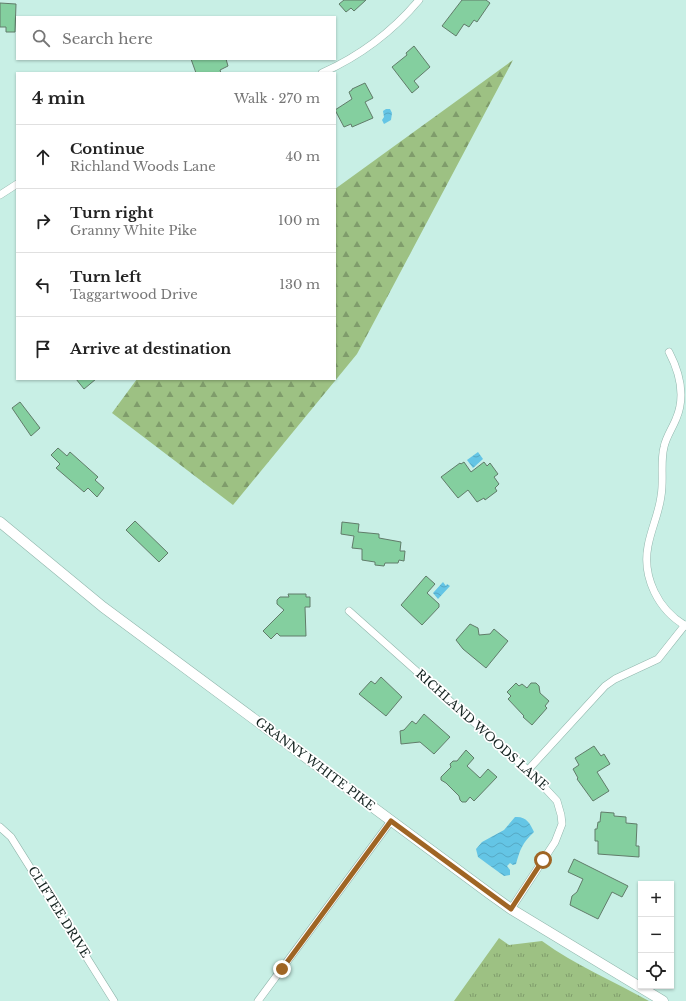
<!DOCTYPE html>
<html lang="en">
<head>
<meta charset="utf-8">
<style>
  body { margin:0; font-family:"Libre Baskerville",serif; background:#f6f6f6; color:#222 }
  .controls { position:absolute; right:12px; bottom:12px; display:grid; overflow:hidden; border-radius:0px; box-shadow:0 1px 3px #0004 }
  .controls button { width:36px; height:36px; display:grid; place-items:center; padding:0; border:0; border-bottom:1px solid #e0e0e0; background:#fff; color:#222; font:20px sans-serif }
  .stop { position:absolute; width:12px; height:12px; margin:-9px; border:3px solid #9f6524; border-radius:50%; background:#fff }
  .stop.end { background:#9f6524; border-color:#fff; box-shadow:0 1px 4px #0008 }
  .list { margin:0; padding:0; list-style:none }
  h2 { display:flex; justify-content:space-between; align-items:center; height:52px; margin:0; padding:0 16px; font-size:17px }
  h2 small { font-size:13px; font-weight:400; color:#767676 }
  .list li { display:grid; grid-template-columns:26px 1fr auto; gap:12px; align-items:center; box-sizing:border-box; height:64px; padding:0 16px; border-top:1px solid #e0e0e0 }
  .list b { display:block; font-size:15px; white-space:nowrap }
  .list p { margin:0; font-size:13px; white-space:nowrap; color:#767676 }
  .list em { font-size:13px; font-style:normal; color:#767676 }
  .icon { flex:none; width:22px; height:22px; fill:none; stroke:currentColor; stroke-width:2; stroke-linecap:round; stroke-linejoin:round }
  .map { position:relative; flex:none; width:686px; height:1001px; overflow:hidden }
  .search { position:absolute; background:#fff; box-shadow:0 1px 3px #0004; left:16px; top:16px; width:320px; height:44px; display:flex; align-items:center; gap:10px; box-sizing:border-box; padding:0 14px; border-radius:0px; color:#767676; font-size:15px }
  .panel { position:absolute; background:#fff; box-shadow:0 1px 3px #0004; left:16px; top:72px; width:320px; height:308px; border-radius:0px }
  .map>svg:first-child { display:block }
</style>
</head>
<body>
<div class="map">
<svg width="686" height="1001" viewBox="0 0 686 1001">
  <defs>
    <pattern id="grass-tufts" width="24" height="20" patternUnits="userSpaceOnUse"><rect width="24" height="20" fill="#9dc183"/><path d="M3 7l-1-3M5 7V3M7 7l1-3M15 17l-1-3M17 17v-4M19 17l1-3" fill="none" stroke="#7f9c6b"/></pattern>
    <pattern id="forest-firs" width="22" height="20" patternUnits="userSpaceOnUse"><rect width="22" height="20" fill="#9dc183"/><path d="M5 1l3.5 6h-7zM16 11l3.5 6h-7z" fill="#7f9c6b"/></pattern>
    <pattern id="water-waves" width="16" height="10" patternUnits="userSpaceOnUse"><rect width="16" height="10" fill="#64c5e5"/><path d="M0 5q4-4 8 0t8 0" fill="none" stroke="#56a9c4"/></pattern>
  </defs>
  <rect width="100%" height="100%" fill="#c8efe5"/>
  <path fill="url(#grass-tufts)" d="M 499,938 L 509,945 L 542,941 C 575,965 613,981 649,1001 L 454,1001 Z"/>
  <path fill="url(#forest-firs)" d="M 513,60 L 357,354 L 233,505 L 112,413 L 137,379 L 335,379 L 335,189 Z"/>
  <g fill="url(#water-waves)">
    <path d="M 386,109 L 390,109 L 392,113 L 391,120 L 384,124 L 382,120 L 384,117 L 383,111 Z"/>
    <path d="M 478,452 L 483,459 L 473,468 L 467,460 Z"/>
    <path d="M 443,582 L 446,586 L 447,584 L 450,586 L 438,599 L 433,593 Z"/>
    <path d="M 515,817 C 526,816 530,823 534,832 C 522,843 520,850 516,864 L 513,865 L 510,863 L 507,866 L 510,870 L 510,875 L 504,876 L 478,857 L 476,849 L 482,842 L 504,830 Z"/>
  </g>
  <g fill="#84cf9f" stroke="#617c6a">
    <path d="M 344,0 L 366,0 L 354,11 L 351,8 L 346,12 L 339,4 Z"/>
    <path d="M 462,0 L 486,0 L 490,3 L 477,22 L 474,20 L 469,27 L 464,24 L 456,36 L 442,26 Z"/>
    <path d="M 0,3 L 16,4 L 15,32 L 6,32 L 6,27 L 0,27 Z"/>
    <path d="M 414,46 L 430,67 L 414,81 L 419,87 L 412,93 L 392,67 L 407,55 L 406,53 Z"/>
    <path d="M 191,59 L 226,59 L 228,66 L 220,70 L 221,73 L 196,73 Z"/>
    <path d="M 365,83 L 373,98 L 365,102 L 373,118 L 352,127 L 351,124 L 344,127 L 335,110 L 352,99 L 349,92 L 352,90 L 352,89 Z"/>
    <path d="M 76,379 L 96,379 L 84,389 Z"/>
    <path d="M 20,402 L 40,428 L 31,436 L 12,408 Z"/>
    <path d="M 58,448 L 67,456 L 70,452 L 98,477 L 95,480 L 104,488 L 97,497 L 88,488 L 84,492 L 56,468 L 60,464 L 51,455 Z"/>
    <path d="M 464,462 L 471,472 L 484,462 L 487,466 L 490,463 L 498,474 L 494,477 L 499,484 L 495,488 L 497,491 L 485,500 L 484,498 L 477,502 L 468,490 L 458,498 L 441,477 L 460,463 L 461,464 Z"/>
    <path d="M 135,521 L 168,553 L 159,562 L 126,530 Z"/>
    <path d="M 342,522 L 359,524 L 358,532 L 379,534 L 379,538 L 401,542 L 400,551 L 405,551 L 404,561 L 399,560 L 398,563 L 385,563 L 384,566 L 375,565 L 375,562 L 362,560 L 362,549 L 352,548 L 354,536 L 341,534 Z"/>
    <path d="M 426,576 L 435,584 L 427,593 L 439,604 L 439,607 L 422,625 L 401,605 Z"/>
    <path d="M 288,594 L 306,594 L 306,597 L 310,597 L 310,607 L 305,607 L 306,636 L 280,636 L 277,633 L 271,639 L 263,631 L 284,610 L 277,604 L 277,600 L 280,597 L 289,597 Z"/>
    <path d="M 470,624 L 478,628 L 479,635 L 490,634 L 494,629 L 508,641 L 486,668 L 463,649 L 456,640 Z"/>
    <path d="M 381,677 L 402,697 L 386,716 L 359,694 L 371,681 L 375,684 Z"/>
    <path d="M 516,683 L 519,686 L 522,684 L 527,688 L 531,683 L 536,683 L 539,686 L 540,693 L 549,701 L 545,706 L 547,708 L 532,725 L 523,717 L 524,716 L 508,699 L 511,696 L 507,692 Z"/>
    <path d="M 424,714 L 450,737 L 434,754 L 420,742 L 401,744 L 400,731 L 404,730 L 412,721 L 416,724 Z"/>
    <path d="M 594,746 L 601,756 L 604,754 L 610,764 L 597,772 L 609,791 L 593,801 L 577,779 L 578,778 L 573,769 L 579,765 L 575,758 Z"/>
    <path d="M 466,750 L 474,758 L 467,766 L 480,778 L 488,769 L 497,777 L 474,801 L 470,797 L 466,802 L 462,802 L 460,800 L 459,796 L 446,783 L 441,780 L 441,777 L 451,767 L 450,764 L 453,761 L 457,761 Z"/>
    <path d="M 601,812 L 614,813 L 614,816 L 626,817 L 626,823 L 637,824 L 636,846 L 639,846 L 639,857 L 598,854 L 598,841 L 595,841 L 595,829 L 597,829 L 598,822 L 600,822 Z"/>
    <path d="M 574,859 L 628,886 L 622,897 L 612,892 L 598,919 L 570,905 L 572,896 L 577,892 L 583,879 L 568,872 Z"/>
  </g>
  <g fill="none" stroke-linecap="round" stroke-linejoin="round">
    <defs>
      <g id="street">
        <path d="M 322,73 C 360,56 393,31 419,0"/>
        <path d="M 0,195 L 17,184"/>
        <path d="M 669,352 C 680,373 686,396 676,419 C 672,429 666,437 664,447 C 660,463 664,480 661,496 C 659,513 651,529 648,546 C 642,577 658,610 686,626"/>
        <path d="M 349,611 L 532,774 L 557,801 L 561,815 L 562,824 L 555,842 L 511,909"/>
        <path d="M 528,770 L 605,686 L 615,679 L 658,659 L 685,625"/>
        <path d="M 0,827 L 11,837 L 114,1001"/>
        <path d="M 258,1001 L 391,821"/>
      </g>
      <path id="secondary" d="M 0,522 L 103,607 L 490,894 L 511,909 L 663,1001"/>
    </defs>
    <use href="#street" stroke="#91b6ac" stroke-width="8"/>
    <use href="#secondary" stroke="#91b6ac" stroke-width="11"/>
    <use href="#street" stroke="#fff" stroke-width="7"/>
    <use href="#secondary" stroke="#fff" stroke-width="10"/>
  </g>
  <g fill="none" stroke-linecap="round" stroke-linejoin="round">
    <path stroke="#9f6524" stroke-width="5" d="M 282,969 L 391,821 L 511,909 L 543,860"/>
  </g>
  <g text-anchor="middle" stroke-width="3.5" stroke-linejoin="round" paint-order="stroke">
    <g font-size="12" fill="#142320" stroke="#fff">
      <text transform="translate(482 730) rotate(42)" y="4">RICHLAND WOODS LANE</text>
      <text transform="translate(315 764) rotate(37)" y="4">GRANNY WHITE PIKE</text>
      <text transform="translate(59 912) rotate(58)" y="4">CLIFTEE DRIVE</text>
    </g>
  </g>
</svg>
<div class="controls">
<button>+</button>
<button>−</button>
<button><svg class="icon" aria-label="locate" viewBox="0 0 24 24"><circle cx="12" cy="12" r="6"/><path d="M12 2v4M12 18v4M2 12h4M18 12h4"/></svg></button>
</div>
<div class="stop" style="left:543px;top:860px"></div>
<div class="stop end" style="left:282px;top:969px"></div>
<div class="search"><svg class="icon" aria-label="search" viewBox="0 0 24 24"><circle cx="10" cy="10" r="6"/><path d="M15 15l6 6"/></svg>Search here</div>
<section class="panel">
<h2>4 min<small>Walk · 270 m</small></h2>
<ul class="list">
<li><svg class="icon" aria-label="ahead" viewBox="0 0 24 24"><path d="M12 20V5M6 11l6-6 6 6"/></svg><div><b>Continue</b><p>Richland Woods Lane</p></div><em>40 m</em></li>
<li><svg class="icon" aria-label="right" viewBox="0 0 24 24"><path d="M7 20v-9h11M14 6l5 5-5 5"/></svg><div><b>Turn right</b><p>Granny White Pike</p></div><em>100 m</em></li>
<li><svg class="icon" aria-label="left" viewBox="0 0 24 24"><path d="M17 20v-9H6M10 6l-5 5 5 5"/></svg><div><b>Turn left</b><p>Taggartwood Drive</p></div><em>130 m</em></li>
<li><svg class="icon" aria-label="arrive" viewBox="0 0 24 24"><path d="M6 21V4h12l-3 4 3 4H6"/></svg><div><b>Arrive at destination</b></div></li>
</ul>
</section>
</div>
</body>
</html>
